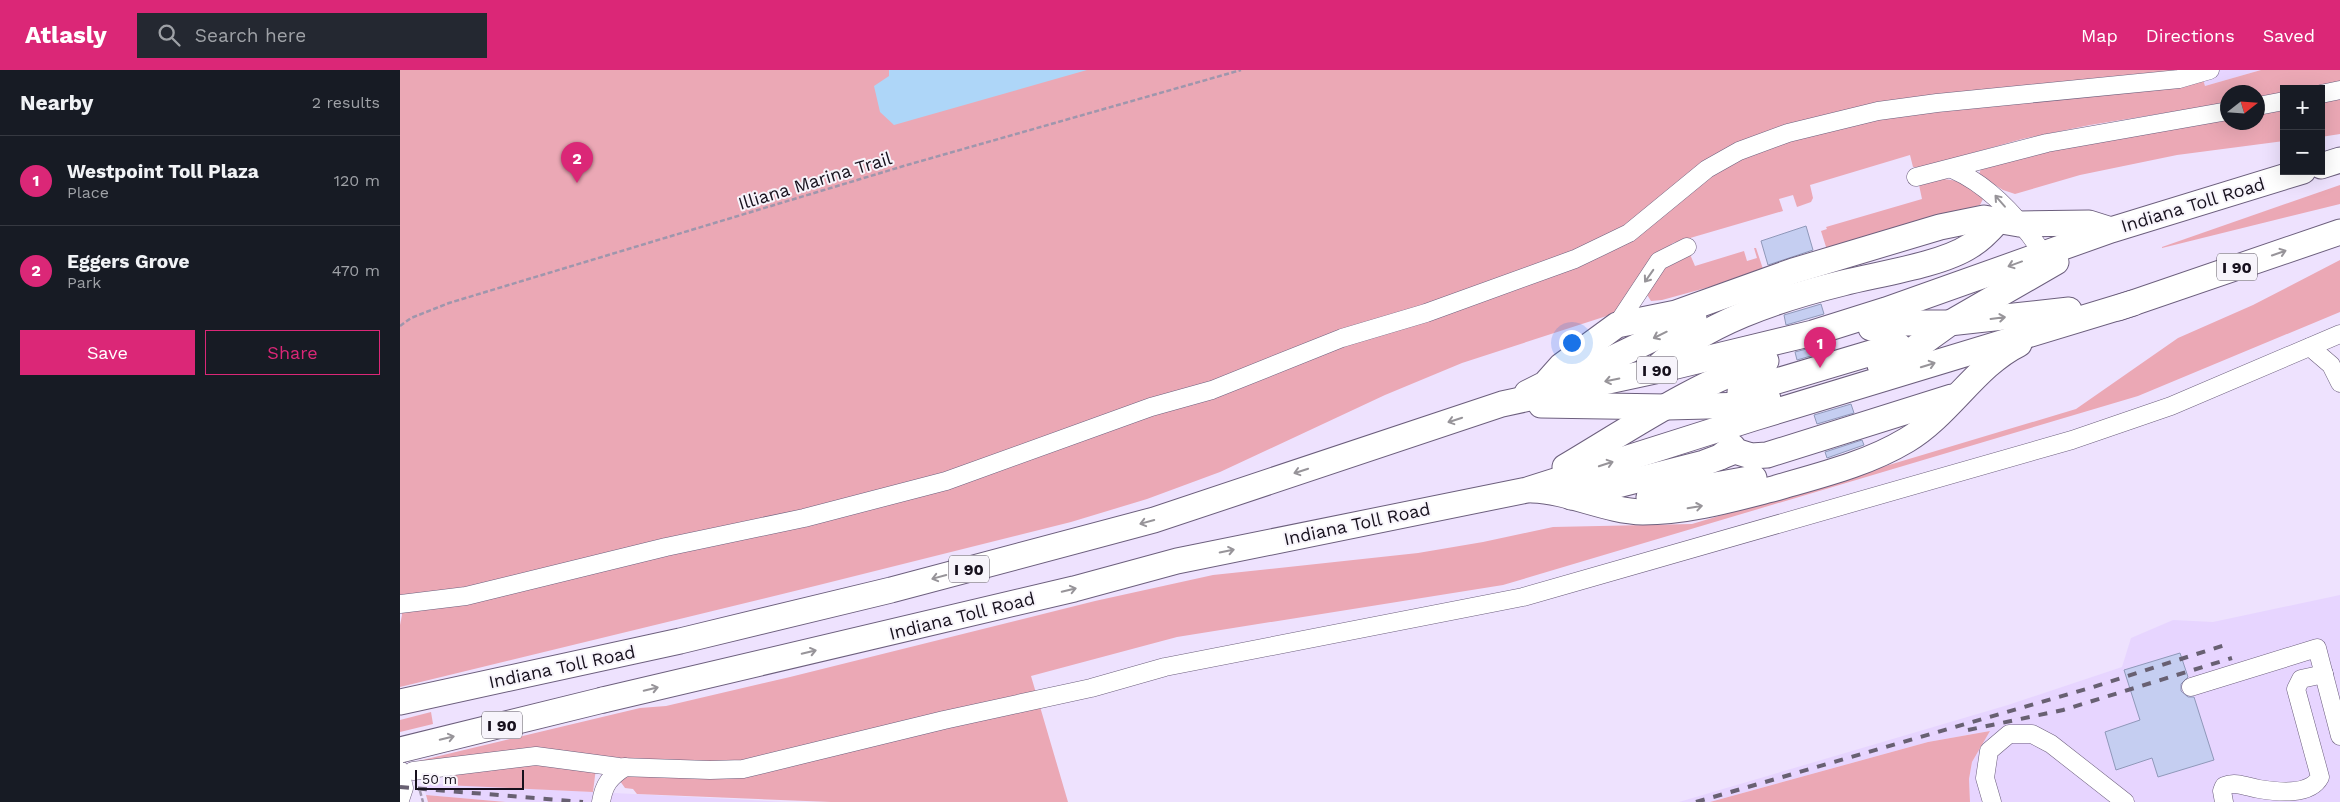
<!DOCTYPE html>
<html lang="en">
<head>
<meta charset="utf-8">
<style>
  body { margin:0; font-family:"Work Sans",sans-serif; background:#242831; color:#f1f3f6 }
  .controls { position:absolute; right:15px; top:15px; display:grid; overflow:hidden; border-radius:0px; box-shadow:0 5px 20px #0002 }
  .controls button { width:45px; height:45px; display:grid; place-items:center; padding:0; border:0; border-bottom:1px solid #363941; background:#171b24; color:#f1f3f6; font:25px sans-serif }
  .compass { position:absolute; left:1820px; top:15px; width:45px; height:45px; border-radius:50%; background:#171b24; box-shadow:0 5px 20px #0002; rotate:73deg }
  .scale { position:absolute; left:15px; bottom:12px; width:109px; box-sizing:border-box; padding-left:5px; border:2px solid #17111d; border-top:0; font-size:14px; line-height:18px; white-space:nowrap; color:#17111d; -webkit-text-stroke:4px #f7f4fb; paint-order:stroke }
  .you { position:absolute; left:1171px; top:272px; width:18px; height:18px; margin:-12px; border:4px solid #fff; border-radius:50%; background:#1a73e8; box-shadow:0 0 0 8px #1a73e833 }
  .badge { display:grid; place-items:center; width:32px; height:32px; border-radius:50%; background:#db2777; color:#fff; font-size:16px; font-weight:700 }
  .pin { position:absolute; translate:-50% -41px; filter:drop-shadow(0 1px 2px #0008) }
  .pin::after { content:''; position:absolute; top:26px; width:18px; height:15px; background:inherit; clip-path:polygon(0 0,100% 0,50% 100%) }
  .list { margin:0; padding:0; list-style:none }
  h2 { display:flex; justify-content:space-between; align-items:center; height:65px; margin:0; padding:0 20px; font-size:21px }
  h2 small { font-size:16px; font-weight:400; color:#9ea1a6 }
  .list li { display:grid; grid-template-columns:32px 1fr auto; gap:15px; align-items:center; box-sizing:border-box; height:90px; padding:0 20px; border-top:1px solid #363941 }
  .list b { display:block; font-size:19px; white-space:nowrap }
  .list p { margin:0; font-size:16px; white-space:nowrap; color:#9ea1a6 }
  .list em { font-size:16px; font-style:normal; color:#9ea1a6 }
  .actions { display:flex; gap:10px; padding:15px 20px }
  .actions a { flex:1; padding:11px 0; border:1px solid #db2777; border-radius:0px; text-align:center; font-size:18px; color:#db2777 }
  .actions .main { background:#db2777; color:#fff }
  .icon { flex:none; width:28px; height:28px; fill:none; stroke:currentColor; stroke-width:2; stroke-linecap:round; stroke-linejoin:round }
  .map { position:relative; flex:none; width:1940px; height:732px; overflow:hidden }
  header { display:flex; align-items:center; gap:30px; box-sizing:border-box; height:70px; padding:0 25px; background:#db2777; color:#fff }
  header strong { font-size:24px }
  nav { display:flex; gap:28px; margin-inline-start:auto; font-size:18px }
  .search { width:350px; height:45px; background:#242831; display:flex; align-items:center; gap:12px; box-sizing:border-box; padding:0 18px; border-radius:0px; color:#9ea1a6; font-size:19px }
  main { display:flex }
  aside { flex:1; background:#171b24 }
  .map>svg:first-child { display:block }
</style>
</head>
<body>
<header>
<strong>Atlasly</strong>
<div class="search"><svg class="icon" aria-label="search" viewBox="0 0 24 24"><circle cx="10" cy="10" r="6"/><path d="M15 15l6 6"/></svg>Search here</div>
<nav><a>Map</a><a>Directions</a><a>Saved</a></nav>
</header>
<main>
<aside>
<h2>Nearby<small>2 results</small></h2>
<ul class="list">
<li><span class="badge">1</span><div><b>Westpoint Toll Plaza</b><p>Place</p></div><em>120 m</em></li>
<li><span class="badge">2</span><div><b>Eggers Grove</b><p>Park</p></div><em>470 m</em></li>
</ul>
<div class="actions"><a class="main">Save</a><a>Share</a></div>
</aside>
<div class="map">
<svg width="1940" height="732" viewBox="0 0 1940 732">
  <rect width="100%" height="100%" fill="#eee2fe"/>
  <g fill="#e7d5ff">
    <path d="M 1800,0 L 1861,0 L 1805,16 Z"/>
    <path d="M 1940,525 L 1940,732 L 1570,732 L 1569,709 L 1572,692 L 1590,661 L 1528,672 L 1310,732 L 1279,732 L 1608,635 L 1722,597 L 1731,568 L 1773,550 L 1813,552 Z"/>
    <path d="M 22,713 L 387,732 L 106,732 L 26,725 Z"/>
  </g>
  <g fill="#eba8b5">
    <path d="M 0,0 L 1800,0 L 1805,16 L 1861,0 L 1940,0 L 1940,11 L 1904,19 L 1884,19 L 1884,23 L 1858,27 L 1858,22 L 1828,22 L 1827,33 L 1690,55 L 1622,69 L 1519,98 L 1513,97 L 1510,85 L 1410,115 L 1413,128 L 1411,132 L 1397,137 L 1393,125 L 1379,129 L 1383,141 L 1273,173 L 1252,190 L 1219,242 L 1062,293 L 985,325 L 820,402 L 747,429 L 671,452 L 415,516 L 0,617 L 0,555 L 2,545 L 0,530 Z"/>
    <path d="M 1940,28 L 1940,64 L 1921,67 L 1921,32 Z"/>
    <path d="M 1884,39 L 1884,71 L 1777,85 L 1680,105 L 1615,124 L 1603,120 L 1579,105 L 1581,98 L 1633,83 L 1827,50 L 1828,52 L 1858,52 L 1858,44 Z"/>
    <path d="M 1544,109 L 1565,112 L 1584,127 L 1580,135 L 1427,180 L 1421,161 L 1427,159 L 1426,157 L 1522,129 L 1519,115 L 1521,112 Z"/>
    <path d="M 1940,115 L 1940,134 L 1762,178 L 1762,177 Z"/>
    <path d="M 1354,178 L 1356,178 L 1364,202 L 1262,230 L 1251,231 L 1246,223 L 1264,196 L 1289,182 L 1295,196 L 1344,181 L 1347,191 L 1357,188 Z"/>
    <path d="M 1940,190 L 1940,242 L 1738,326 L 1103,515 L 777,567 L 631,606 L 668,732 L 431,732 L 237,724 L 233,719 L 225,718 L 220,711 L 222,706 L 346,692 L 15,694 L 14,692 L 240,638 L 266,636 L 390,607 L 695,531 L 813,505 L 1018,483 L 1083,472 L 1153,457 L 1292,454 L 1676,339 L 1778,268 L 1853,235 Z"/>
    <path d="M 31,642 L 33,654 L 0,662 L 0,650 Z"/>
    <path d="M 1590,661 L 1572,692 L 1569,709 L 1570,732 L 1310,732 L 1528,672 Z"/>
    <path d="M 133,692 L 196,698 L 193,722 L 44,715 L 55,700 Z"/>
    <path d="M 26,725 L 106,732 L 28,732 Z"/>
  </g>
  <path fill="#aed6f8" d="M 489,0 L 687,0 L 494,55 L 480,42 L 474,16 L 489,6 Z"/>
  <g fill="#c5cef1" stroke="#8f98b9">
    <path d="M 1406,156 L 1413,180 L 1368,195 L 1361,171 Z"/>
    <path d="M 1421,234 L 1424,244 L 1386,255 L 1384,245 Z"/>
    <path d="M 1433,272 L 1435,279 L 1397,290 L 1395,282 Z"/>
    <path d="M 1451,334 L 1454,343 L 1417,354 L 1414,345 Z"/>
    <path d="M 1462,370 L 1464,375 L 1427,388 L 1425,382 Z"/>
    <path d="M 1780,583 L 1788,607 L 1781,614 L 1781,621 L 1788,627 L 1794,627 L 1814,690 L 1758,707 L 1752,688 L 1716,700 L 1705,662 L 1740,650 L 1724,600 Z"/>
  </g>
  <g fill="none" stroke-linecap="round" stroke-linejoin="round">
    <defs>
      <g id="minor">
        <path d="M 1921,24 L 1940,20"/>
        <path d="M 1858,36 L 1884,31"/>
        <path d="M 1552,99 C 1589,115 1617,146 1640,179 L 1648,187 L 1653,187"/>
        <path d="M 1516,107 L 1647,73 L 1828,41"/>
        <path d="M 1214,259 L 1259,191 L 1287,177"/>
        <path d="M 1910,277 L 1931,295 L 1940,313"/>
        <path d="M 0,534 L 66,526 L 266,477 L 404,448 L 546,411 L 751,337 L 812,320 L 942,268 L 1026,243 L 1175,189 L 1229,163 L 1307,99 L 1339,81 L 1388,63 L 1478,41 L 1537,33 L 1779,9 L 1810,0"/>
        <path d="M 1791,617 L 1917,578 L 1940,666"/>
        <path d="M 0,700 L 4,718 L 0,730"/>
        <path d="M 13,701 L 136,686 L 219,697 L 310,700 L 343,699 L 544,650 L 691,618 L 765,597 L 1123,527 L 1672,370 L 1771,336 L 1940,264"/>
        <path d="M 201,732 C 204,714 210,707 225,697"/>
        <path d="M 1592,732 L 1585,708 L 1589,681 L 1609,664 L 1632,664 L 1651,674 L 1725,732"/>
        <path d="M 1824,732 L 1822,721 L 1824,716 C 1836,711 1847,717 1859,719 C 1877,722 1910,726 1920,707 L 1896,619 L 1901,609 L 1924,604"/>
      </g>
      <g id="highway">
        <path d="M 1921,96 L 1940,90"/>
        <path d="M 1718,238 L 1940,162"/>
        <path d="M 1471,258 L 1490,253 L 1549,253 L 1669,240"/>
        <path d="M 1480,295 L 1500,289 L 1550,253 L 1656,192"/>
        <path d="M 1255,299 C 1304,253 1378,229 1443,213 C 1478,204 1541,195 1570,176 C 1581,170 1590,160 1598,151"/>
        <path d="M 1162,309 L 1213,288 L 1294,249"/>
        <path d="M 1340,322 L 1498,275"/>
        <path d="M 1127,323 L 1145,314 L 1161,296 L 1217,255 L 1276,243 L 1393,201 L 1540,157 L 1584,148 L 1619,154 L 1689,153 L 1708,159"/>
        <path d="M 1141,335 L 1267,337 L 1349,335 L 1368,329"/>
        <path d="M 1320,387 L 1335,381 L 1351,386 L 1367,385 L 1552,327"/>
        <path d="M 1165,397 C 1226,361 1299,311 1366,291"/>
        <path d="M 1132,420 C 1169,421 1205,441 1243,442 C 1288,442 1333,429 1376,418 C 1421,405 1467,394 1507,370 C 1549,345 1576,295 1619,274"/>
        <path d="M 1171,427 L 1304,393 L 1320,387 L 1333,377"/>
        <path d="M 1249,427 L 1354,408"/>
        <path d="M 203,630 L 674,519 L 777,491 L 1127,420 L 1354,348 L 1733,233"/>
        <path d="M 0,632 L 280,571 L 491,520 L 754,450 L 1102,334 L 1264,299 L 1413,263 L 1486,240 L 1711,160 L 1903,101"/>
      </g>
    </defs>
    <use href="#minor" stroke="#6c5f7d" stroke-width="19"/>
    <use href="#highway" stroke="#6c5f7d" stroke-width="27"/>
    <g stroke="#9f96ac" stroke-width="2.5" stroke-dasharray="5 2.5" stroke-linecap="butt">
      <path d="M 0,256 L 11,248 L 49,233 L 507,95 L 841,0"/>
      <path d="M 20,721 L 23,732"/>
    </g>
    <use href="#minor" stroke="#fff" stroke-width="18"/>
    <use href="#highway" stroke="#fff" stroke-width="25"/>
    <g stroke="#686072" stroke-width="4" stroke-dasharray="9 9" stroke-linecap="butt">
      <path d="M 1568,660 L 1663,640 L 1832,588"/>
      <path d="M 0,717 L 183,732"/>
      <path d="M 1296,732 L 1693,617 L 1828,574"/>
    </g>
    <defs>
      <path id="highway-bridge" d="M 0,680 L 203,630"/>
    </defs>
    <use href="#highway-bridge" stroke="#6c5f7d" stroke-width="27" stroke-linecap="butt"/>
    <use href="#highway-bridge" stroke="#fff" stroke-width="25"/>
  </g>
  <defs><path id="oneway-shaft" d="M-6 0H5M1.5-3L5.5 0L1.5 3" fill="none" stroke-width="1.6" stroke-linecap="round" stroke-linejoin="round" transform="scale(1.25)"/></defs>
  <g stroke="#979499">
    <use href="#oneway-shaft" transform="translate(1600 131) rotate(-131)"/>
    <use href="#oneway-shaft" transform="translate(1879 183) rotate(-19)"/>
    <use href="#oneway-shaft" transform="translate(1615 194) rotate(160)"/>
    <use href="#oneway-shaft" transform="translate(1249 206) rotate(125)"/>
    <use href="#oneway-shaft" transform="translate(1598 248) rotate(-7)"/>
    <use href="#oneway-shaft" transform="translate(1260 265) rotate(154)"/>
    <use href="#oneway-shaft" transform="translate(1528 295) rotate(-17)"/>
    <use href="#oneway-shaft" transform="translate(1212 310) rotate(168)"/>
    <use href="#oneway-shaft" transform="translate(1055 350) rotate(162)"/>
    <use href="#oneway-shaft" transform="translate(1206 394) rotate(-18)"/>
    <use href="#oneway-shaft" transform="translate(901 401) rotate(162)"/>
    <use href="#oneway-shaft" transform="translate(1295 437) rotate(-9)"/>
    <use href="#oneway-shaft" transform="translate(747 452) rotate(165)"/>
    <use href="#oneway-shaft" transform="translate(827 481) rotate(-12)"/>
    <use href="#oneway-shaft" transform="translate(539 507) rotate(165)"/>
    <use href="#oneway-shaft" transform="translate(669 520) rotate(-14)"/>
    <use href="#oneway-shaft" transform="translate(409 582) rotate(-13)"/>
    <use href="#oneway-shaft" transform="translate(251 619) rotate(-13)"/>
    <use href="#oneway-shaft" transform="translate(47 668) rotate(-14)"/>
  </g>
  <g text-anchor="middle" stroke-width="4" stroke-linejoin="round" paint-order="stroke">
    <g fill="#f7f4fb" stroke="#5a5560" stroke-width="1">
      <rect x="1817" y="183.5" width="40" height="27" rx="4"/>
      <rect x="1237" y="286.5" width="40" height="27" rx="4"/>
      <rect x="549" y="485.5" width="40" height="27" rx="4"/>
      <rect x="82" y="641.5" width="40" height="27" rx="4"/>
    </g>
    <g font-size="16" font-weight="bold" fill="#17111d">
      <text x="1837" y="203">I 90</text>
      <text x="1257" y="306">I 90</text>
      <text x="569" y="505">I 90</text>
      <text x="102" y="661">I 90</text>
    </g>
    <g font-size="18" fill="#17111d" stroke="#f7f4fb">
      <text transform="translate(415 111) rotate(-17)" y="6">Illiana Marina Trail</text>
      <text transform="translate(1793 135) rotate(-17)" y="6">Indiana Toll Road</text>
      <text transform="translate(957 454) rotate(-12)" y="6">Indiana Toll Road</text>
      <text transform="translate(562 546) rotate(-14)" y="6">Indiana Toll Road</text>
      <text transform="translate(162 597) rotate(-12)" y="6">Indiana Toll Road</text>
    </g>
  </g>
</svg>
<div class="controls">
<button>+</button>
<button>−</button>
</div>
<svg class="compass" viewBox="-18 -18 36 36"><path d="M0-13l5 13h-10z" fill="#e53935"/><path d="M0 13l5-13h-10z" fill="#9ea1a6"/></svg>
<div class="scale">50 m</div>
<div class="you"></div>
<div class="pin badge" style="left:1420px;top:298px">1</div>
<div class="pin badge" style="left:177px;top:113px">2</div>
</div>
</main>
</body>
</html>
